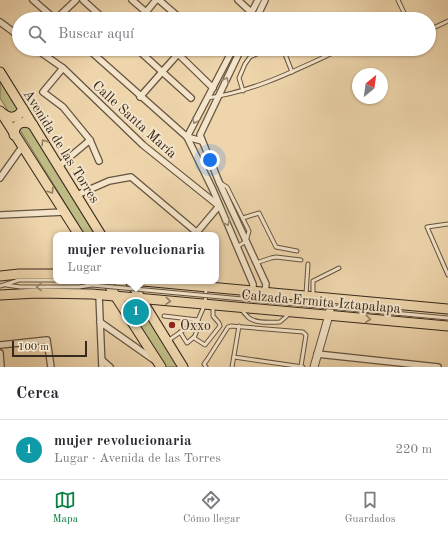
<!DOCTYPE html>
<html lang="es">
<head>
<meta charset="utf-8">
<style>
  body { margin:0; font-family:"Old Standard TT",serif; background:#f7f7f7; color:#2b2b33 }
  .compass { position:absolute; left:352px; top:68px; width:36px; height:36px; border-radius:50%; background:#fff; box-shadow:0 1px 3px #0004; rotate:29deg }
  .scale { position:absolute; left:12px; bottom:10px; width:75px; box-sizing:border-box; padding-left:4px; border:2px solid #37291d; border-top:0; font-size:11px; line-height:14px; white-space:nowrap; color:#37291d; -webkit-text-stroke:3px #f4e4c9; paint-order:stroke }
  .you { position:absolute; left:210px; top:160px; width:14px; height:14px; margin:-10px; border:3px solid #fff; border-radius:50%; background:#1a73e8; box-shadow:0 0 0 6px #1a73e833 }
  .badge { display:grid; place-items:center; width:26px; height:26px; border-radius:50%; background:#0b8043; color:#fff; font-size:13px; font-weight:700 }
  .pin { position:absolute; translate:-50% -50%; border:2px solid #fff; box-shadow:0 1px 4px #0006 }
  .popup { position:absolute; left:53px; top:232px; width:166px; height:52px; box-sizing:border-box; display:grid; place-content:center; border-radius:8px; background:#fff; filter:drop-shadow(0 1px 3px #0005); font-size:13px; white-space:nowrap; color:#7c7c81 }
  .popup b { font-size:15px; color:#2b2b33 }
  .popup::after { content:''; position:absolute; left:50%; top:100%; margin-left:-8px; border:8px solid transparent; border-top-color:#fff }
  .list { margin:0; padding:0; list-style:none }
  h2 { display:flex; justify-content:space-between; align-items:center; height:52px; margin:0; padding:0 16px; font-size:17px }
  h2 small { font-size:13px; font-weight:400; color:#7c7c81 }
  .list li { display:grid; grid-template-columns:26px 1fr auto; gap:12px; align-items:center; box-sizing:border-box; height:60px; padding:0 16px; border-top:1px solid #e1e1e2 }
  .list b { display:block; font-size:15px; white-space:nowrap }
  .list p { margin:0; font-size:13px; white-space:nowrap; color:#7c7c81 }
  .list em { font-size:13px; font-style:normal; color:#7c7c81 }
  .icon { flex:none; width:22px; height:22px; fill:none; stroke:currentColor; stroke-width:2; stroke-linecap:round; stroke-linejoin:round }
  .map { position:relative; flex:none; width:448px; height:367px; overflow:hidden }
  .search { position:absolute; background:#fff; box-shadow:0 1px 3px #0004; left:12px; right:12px; top:12px; height:44px; display:flex; align-items:center; gap:10px; box-sizing:border-box; padding:0 14px; border-radius:22px; color:#7c7c81; font-size:15px }
  .sheet { height:112px; background:#fff }
  nav { display:flex; justify-content:space-around; align-items:center; box-sizing:border-box; height:56px; border-top:1px solid #e1e1e2; background:#fff; font-size:11px; color:#7c7c81 }
  nav a { display:grid; justify-items:center; gap:2px }
  nav .on { color:#0b8043 }
  .map>svg:first-child { display:block }
</style>
</head>
<body>
<div class="map">
<svg width="448" height="367" viewBox="0 0 448 367">
  <rect width="100%" height="100%" fill="#eed5ac"/>
  <filter id="stains"><feTurbulence type="fractalNoise" baseFrequency=".005" numOctaves="4"/><feColorMatrix values="0 0 0 0 .2 0 0 0 0 .09 0 0 0 0 .02 0 0 0 .5 -.17"/></filter>
  <radialGradient id="worn" r=".72"><stop offset=".6" stop-color="#630" stop-opacity="0"/><stop offset="1" stop-color="#630" stop-opacity=".3"/></radialGradient>
  <g fill="#bfbb84" stroke="#7b7250">
    <path d="M 0,80 L 97,235 L 85,235 L 0,98 Z"/>
    <path d="M 122,301 L 139,303 L 179,367 L 164,367 Z"/>
  </g>
  <g fill="none" stroke-linecap="round" stroke-linejoin="round">
    <defs>
      <g id="service">
        <path d="M 398,0 L 407,19"/>
        <path d="M 429,30 L 448,21"/>
        <path d="M 283,49 L 292,72"/>
        <path d="M 243,91 L 239,78 L 245,64 L 250,57 L 268,49"/>
        <path d="M 207,98 C 252,92 294,71 335,52 L 336,49"/>
        <path d="M 219,182 L 227,187 L 249,231 L 246,241 L 237,247"/>
        <path d="M 243,218 L 259,213 L 276,247 L 297,251"/>
        <path d="M 448,224 L 427,227 L 448,275"/>
        <path d="M 256,263 L 271,258 L 276,257 L 301,260"/>
        <path d="M 79,281 L 90,284"/>
        <path d="M 6,285 L 20,287 L 79,287 L 92,285"/>
        <path d="M 0,286 L 19,280 L 56,280"/>
        <path d="M 306,294 L 308,264"/>
        <path d="M 313,295 L 313,281 L 339,268"/>
        <path d="M 242,310 C 244,313 247,316 249,318 C 257,324 271,322 280,322 L 289,314"/>
        <path d="M 164,316 L 198,320 L 199,325 L 194,338 L 205,345 L 220,326 L 219,323 L 213,316 L 213,307"/>
        <path d="M 180,332 L 187,343 L 194,337"/>
        <path d="M 169,340 L 198,320 L 205,304 L 206,289"/>
        <path d="M 234,357 L 303,367"/>
        <path d="M 206,367 L 204,364 L 207,360 L 228,327 L 231,326 L 303,332 L 306,335 L 301,366"/>
        <path d="M 232,367 L 239,326"/>
      </g>
      <g id="minor">
        <path d="M 33,0 L 55,19"/>
        <path d="M 83,0 L 104,19"/>
        <path d="M 132,0 L 146,12 L 143,15 L 145,19"/>
        <path d="M 159,0 L 181,19"/>
        <path d="M 238,0 L 252,13"/>
        <path d="M 146,12 L 156,0"/>
        <path d="M 56,19 L 76,0"/>
        <path d="M 248,19 L 258,0"/>
        <path d="M 256,19 L 265,0"/>
        <path d="M 0,22 L 19,36"/>
        <path d="M 36,49 L 63,68 L 143,145 L 219,206 L 198,231 L 195,231 L 131,177 L 109,181 L 77,195"/>
        <path d="M 88,49 L 187,137 L 202,141"/>
        <path d="M 137,49 L 191,98"/>
        <path d="M 173,49 L 213,88"/>
        <path d="M 233,49 L 187,137 L 213,190 L 253,284 L 253,291"/>
        <path d="M 241,49 L 200,135 L 219,182 L 266,284 L 265,292"/>
        <path d="M 63,68 L 43,92 L 63,107 L 90,140 L 99,161"/>
        <path d="M 140,97 L 178,54 L 186,49"/>
        <path d="M 59,166 L 90,140"/>
        <path d="M 0,178 L 22,147"/>
        <path d="M 0,215 L 64,212"/>
        <path d="M 99,295 L 102,367"/>
        <path d="M 100,322 L 154,360"/>
        <path d="M 0,345 L 47,340 L 51,367"/>
        <path d="M 0,353 L 1,367"/>
        <path d="M 317,354 L 438,367"/>
        <path d="M 102,360 L 110,367"/>
      </g>
      <path id="tertiary" d="M 314,367 L 329,315 L 332,298"/>
      <g id="primary">
        <path d="M 0,72 L 101,235"/>
        <path d="M 0,111 L 79,235"/>
        <path d="M 2,113 C 10,120 18,118 23,109"/>
        <path d="M 14,135 C 14,123 24,119 33,125"/>
        <path d="M 0,276 L 19,274 L 56,274"/>
        <path d="M 107,281 L 116,297 L 161,367"/>
        <path d="M 130,281 L 183,367"/>
        <path d="M 143,281 L 448,309"/>
        <path d="M 0,295 L 37,293 L 92,294 L 448,326"/>
      </g>
    </defs>
    <use href="#service" stroke="#655441" stroke-width="5"/>
    <use href="#minor" stroke="#655441" stroke-width="8"/>
    <use href="#tertiary" stroke="#655441" stroke-width="9"/>
    <use href="#primary" stroke="#37291d" stroke-width="11"/>
    <use href="#service" stroke="#f4e4c9" stroke-width="3"/>
    <use href="#minor" stroke="#f4e4c9" stroke-width="5.5"/>
    <use href="#tertiary" stroke="#f4e4c9" stroke-width="7"/>
    <use href="#primary" stroke="#eed5ac" stroke-width="9"/>
    <defs>
      <path id="service-bridge" d="M 92,285 L 448,318"/>
    </defs>
    <use href="#service-bridge" stroke="#655441" stroke-width="5" stroke-linecap="butt"/>
    <use href="#service-bridge" stroke="#f4e4c9" stroke-width="3"/>
  </g>
  <defs><path id="oneway-chevron" d="M-2-3.5L2.5 0L-2 3.5" fill="none" stroke-width="1.6" stroke-linecap="round" stroke-linejoin="round"/></defs>
  <g stroke="#968673">
    <use href="#oneway-chevron" transform="translate(226 80) rotate(-64)"/>
    <use href="#oneway-chevron" transform="translate(195 121) rotate(117)"/>
    <use href="#oneway-chevron" transform="translate(227 223) rotate(66)"/>
    <use href="#oneway-chevron" transform="translate(39 287) rotate(178)"/>
  </g>
  <g stroke="#927f64">
    <use href="#oneway-chevron" transform="translate(44 142) rotate(-122)"/>
    <use href="#oneway-chevron" transform="translate(51 191) rotate(57)"/>
    <use href="#oneway-chevron" transform="translate(168 301) rotate(5)"/>
    <use href="#oneway-chevron" transform="translate(368 319) rotate(5)"/>
  </g>
  <circle fill="#8f2418" stroke="#f4e4c9" stroke-width="1.5" cx="172" cy="325" r="4"/>
  <g text-anchor="middle" stroke-width="4" stroke-linejoin="round" paint-order="stroke">
    <g font-size="14" fill="#37291d" stroke="#f4e4c9">
      <text transform="translate(135 119) rotate(42)" y="5">Calle Santa María</text>
      <text transform="translate(62 146) rotate(58)" y="5">Avenida de las Torres</text>
      <text transform="translate(321 301) rotate(5)" y="5">Calzada Ermita Iztapalapa</text>
    </g>
    <g font-size="14" fill="#37291d" stroke="#f4e4c9" text-anchor="start">
      <text x="180" y="330">Oxxo</text>
    </g>
  </g>
  <rect width="100%" height="100%" filter="url(#stains)"/>
  <rect width="100%" height="100%" fill="url(#worn)"/>
</svg>
<svg class="compass" viewBox="-18 -18 36 36"><path d="M0-13l5 13h-10z" fill="#e53935"/><path d="M0 13l5-13h-10z" fill="#7c7c81"/></svg>
<div class="scale">100 m</div>
<div class="you"></div>
<div class="pin badge" style="left:136px;top:312px;background:#0f9aa8">1</div>
<div class="popup"><b>mujer revolucionaria</b>Lugar</div>
<div class="search"><svg class="icon" aria-label="search" viewBox="0 0 24 24"><circle cx="10" cy="10" r="6"/><path d="M15 15l6 6"/></svg>Buscar aquí</div>
</div>
<section class="sheet">
<h2>Cerca<small></small></h2>
<ul class="list">
<li><span class="badge" style="background:#0f9aa8">1</span><div><b>mujer revolucionaria</b><p>Lugar · Avenida de las Torres</p></div><em>220 m</em></li>
</ul>
</section>
<nav>
<a class="on"><svg class="icon" aria-label="map" viewBox="0 0 24 24"><path d="M3 6l6-2 6 2 6-2v14l-6 2-6-2-6 2zM9 4v14M15 6v14"/></svg>Mapa</a>
<a><svg class="icon" aria-label="directions" viewBox="0 0 24 24"><path d="M12 3l9 9-9 9-9-9zM9 14v-3h6M13 9l2 2-2 2"/></svg>Cómo llegar</a>
<a><svg class="icon" aria-label="saved" viewBox="0 0 24 24"><path d="M7 4h10v16l-5-4-5 4z"/></svg>Guardados</a>
</nav>
</body>
</html>
